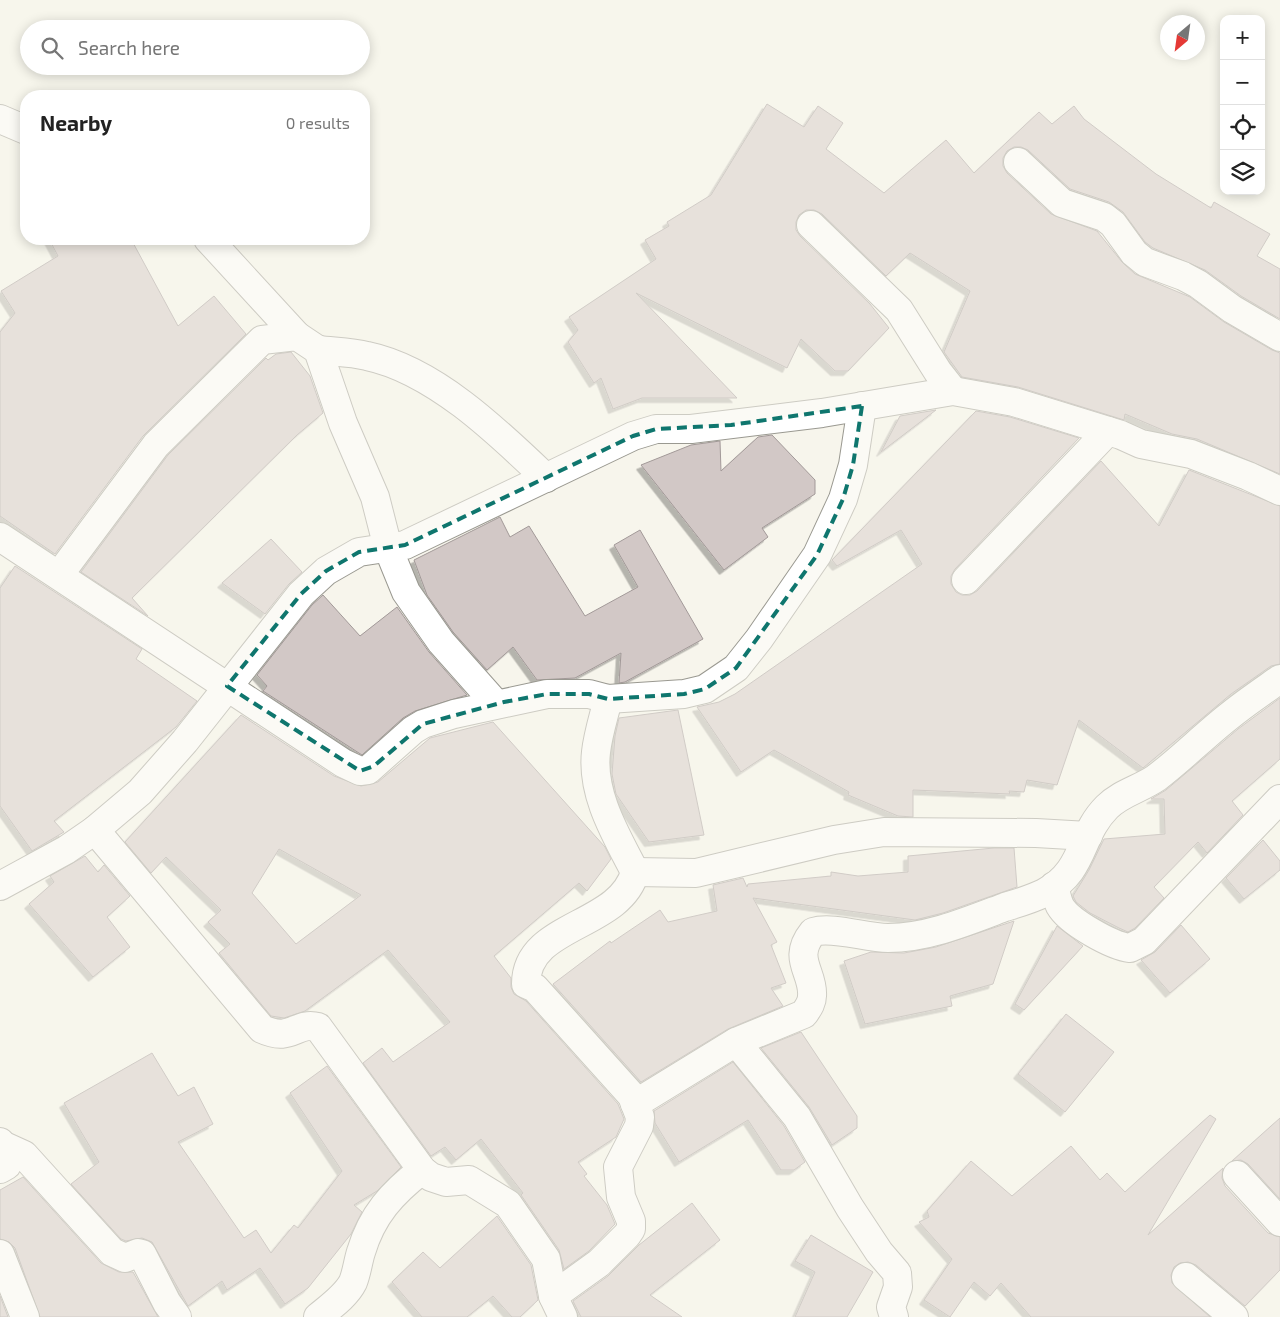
<!DOCTYPE html>
<html lang="en">
<head>
<meta charset="utf-8">
<style>
  body { margin:0; font-family:"Exo 2",sans-serif; background:#f6f6f6; color:#222 }
  .controls { position:absolute; right:15px; top:15px; display:grid; overflow:hidden; border-radius:10px; box-shadow:0 2px 12px #0003 }
  .controls button { width:45px; height:45px; display:grid; place-items:center; padding:0; border:0; border-bottom:1px solid #e0e0e0; background:#fff; color:#222; font:25px sans-serif }
  .compass { position:absolute; left:1160px; top:15px; width:45px; height:45px; border-radius:50%; background:#fff; box-shadow:0 2px 12px #0003; rotate:209deg }
  .list { margin:0; padding:0; list-style:none }
  h2 { display:flex; justify-content:space-between; align-items:center; height:65px; margin:0; padding:0 20px; font-size:21px }
  h2 small { font-size:16px; font-weight:400; color:#767676 }
  .icon { flex:none; width:28px; height:28px; fill:none; stroke:currentColor; stroke-width:2; stroke-linecap:round; stroke-linejoin:round }
  .map { position:relative; flex:none; width:1280px; height:1317px; overflow:hidden }
  .search { position:absolute; background:#fff; box-shadow:0 2px 12px #0003; left:20px; top:20px; width:350px; height:55px; display:flex; align-items:center; gap:12px; box-sizing:border-box; padding:0 18px; border-radius:28px; color:#767676; font-size:19px }
  .panel { position:absolute; background:#fff; box-shadow:0 2px 12px #0003; left:20px; top:90px; width:350px; height:155px; border-radius:20px }
  .map>svg:first-child { display:block }
</style>
</head>
<body>
<div class="map">
<svg width="1280" height="1317" viewBox="0 0 1280 1317">
  <defs>
    <filter id="shadow"><feDropShadow dx="-4.5" dy="4.5" stdDeviation="0" flood-color="#0004"/></filter>
  </defs>
  <rect width="100%" height="100%" fill="#f7f5ec"/>
  <g fill="#d2c8c6" stroke="#a29998" fill-rule="evenodd" filter="url(#shadow)">
    <path d="M 767,104 L 804,127 L 818,106 L 843,123 L 826,149 L 884,193 L 946,140 L 974,173 L 1039,112 L 1052,124 L 1074,106 L 1084,119 L 1156,174 L 1211,208 L 1214,202 L 1270,234 L 1257,256 L 1280,269 L 1280,319 L 1241,296 L 1205,270 L 1153,248 L 1145,242 L 1123,212 L 1109,202 L 1070,189 L 1028,150 L 1021,147 L 1014,147 L 1007,151 L 1003,158 L 1003,166 L 1007,173 L 1051,214 L 1097,231 L 1122,262 L 1135,274 L 1190,297 L 1224,322 L 1272,350 L 1280,353 L 1280,474 L 1197,439 L 1172,434 L 1125,414 L 1124,420 L 1018,387 L 962,377 L 944,352 L 970,291 L 910,253 L 886,276 L 822,214 L 814,210 L 806,210 L 799,215 L 796,222 L 796,230 L 800,236 L 870,304 L 889,328 L 848,371 L 835,371 L 801,339 L 787,368 L 636,293 L 737,398 L 642,398 L 613,409 L 601,378 L 594,383 L 568,342 L 578,330 L 569,317 L 656,259 L 645,240 L 669,226 L 667,222 L 711,195 Z"/>
    <path d="M 49,239 L 131,239 L 178,326 L 214,296 L 246,334 L 143,436 L 55,554 L 0,516 L 0,332 L 15,313 L 1,291 L 58,256 Z"/>
    <path d="M 291,352 L 310,376 L 323,413 L 297,435 L 132,598 L 148,616 L 81,572 L 168,455 L 266,358 L 268,360 L 276,354 Z"/>
    <path d="M 936,410 L 881,452 L 900,416 Z"/>
    <path d="M 976,411 L 1010,417 L 1079,438 L 955,569 L 951,576 L 951,584 L 956,592 L 962,595 L 970,595 L 977,591 L 1101,461 L 1159,526 L 1189,470 L 1280,506 L 1280,664 L 1271,666 L 1231,694 L 1143,768 L 1079,720 L 1057,785 L 1027,780 L 1024,792 L 1009,791 L 1010,794 L 913,790 L 913,817 L 898,816 L 848,795 L 849,792 L 774,750 L 741,772 L 697,707 L 719,702 L 735,694 L 922,564 L 901,530 L 837,566 L 832,560 Z"/>
    <path d="M 772,435 L 815,480 L 815,494 L 762,528 L 768,537 L 724,570 L 641,465 L 691,445 L 720,441 L 721,471 L 758,437 Z"/>
    <path d="M 500,517 L 510,537 L 529,526 L 585,616 L 638,587 L 614,545 L 640,530 L 703,639 L 625,682 L 619,683 L 621,653 L 575,678 L 537,680 L 513,647 L 487,670 L 453,632 L 427,595 L 414,560 Z"/>
    <path d="M 271,539 L 302,572 L 289,584 L 265,614 L 222,583 Z"/>
    <path d="M 15,566 L 142,649 L 136,659 L 197,701 L 176,727 L 54,821 L 64,832 L 32,851 L 0,806 L 0,588 Z"/>
    <path d="M 323,595 L 360,636 L 397,607 L 429,652 L 467,695 L 415,711 L 403,718 L 362,755 L 263,691 L 267,686 L 257,675 L 312,605 Z"/>
    <path d="M 1280,698 L 1280,759 L 1232,801 L 1243,815 L 1207,853 L 1198,842 L 1154,887 L 1164,898 L 1135,928 L 1128,932 L 1119,928 L 1090,913 L 1076,902 L 1073,896 L 1089,870 L 1104,839 L 1165,834 L 1164,799 L 1151,799 L 1166,790 L 1238,729 Z"/>
    <path d="M 678,710 L 704,835 L 649,842 L 616,794 L 612,774 L 615,736 L 619,718 Z"/>
    <path d="M 241,715 L 334,776 L 361,786 L 378,782 L 430,738 L 493,722 L 605,847 L 611,859 L 587,891 L 579,883 L 494,956 L 511,978 L 511,987 L 514,994 L 526,1001 L 618,1104 L 624,1119 L 616,1137 L 578,1162 L 587,1174 L 584,1176 L 607,1205 L 615,1224 L 589,1251 L 564,1269 L 559,1250 L 521,1195 L 523,1193 L 481,1139 L 456,1160 L 445,1147 L 431,1156 L 363,1063 L 382,1048 L 393,1062 L 450,1022 L 388,950 L 305,1011 L 284,1018 L 271,1016 L 219,953 L 230,944 L 208,922 L 221,910 L 166,857 L 151,873 L 125,842 ZM 279,849 L 361,895 L 296,944 L 252,893 Z"/>
    <path d="M 1263,840 L 1280,861 L 1280,870 L 1244,899 L 1226,878 Z"/>
    <path d="M 994,848 L 1014,848 L 1017,887 L 943,913 L 915,920 L 753,898 L 777,942 L 771,945 L 786,983 L 771,988 L 783,1006 L 728,1029 L 641,1082 L 553,984 L 610,941 L 611,943 L 660,910 L 668,922 L 717,911 L 713,885 L 743,878 L 747,887 L 748,884 L 831,876 L 831,872 L 858,876 L 908,872 L 908,856 Z"/>
    <path d="M 85,856 L 98,872 L 104,865 L 130,896 L 107,917 L 130,947 L 93,977 L 29,904 L 54,882 L 50,876 Z"/>
    <path d="M 1014,921 L 993,984 L 950,996 L 952,1006 L 865,1024 L 844,961 L 871,952 L 904,953 L 936,947 Z"/>
    <path d="M 1181,925 L 1210,959 L 1170,993 L 1141,960 L 1155,952 Z"/>
    <path d="M 1057,926 L 1083,946 L 1024,1010 L 1015,1004 Z"/>
    <path d="M 1066,1014 L 1114,1052 L 1065,1112 L 1018,1074 Z"/>
    <path d="M 801,1032 L 857,1116 L 857,1128 L 832,1145 L 809,1107 L 761,1048 Z"/>
    <path d="M 152,1053 L 178,1096 L 194,1087 L 213,1124 L 178,1142 L 244,1238 L 256,1230 L 271,1253 L 294,1225 L 298,1228 L 342,1171 L 290,1093 L 327,1066 L 401,1167 L 377,1191 L 354,1205 L 362,1212 L 351,1234 L 308,1288 L 285,1304 L 260,1268 L 227,1290 L 222,1281 L 188,1306 L 152,1242 L 142,1238 L 126,1241 L 121,1239 L 71,1184 L 99,1162 L 64,1103 Z"/>
    <path d="M 733,1062 L 784,1126 L 805,1162 L 794,1170 L 781,1170 L 748,1120 L 679,1162 L 655,1123 L 654,1111 Z"/>
    <path d="M 1210,1115 L 1216,1119 L 1148,1235 L 1223,1168 L 1222,1178 L 1225,1186 L 1268,1233 L 1280,1237 L 1280,1270 L 1245,1306 L 1196,1265 L 1188,1262 L 1180,1263 L 1174,1267 L 1171,1275 L 1172,1283 L 1210,1317 L 1031,1317 L 1001,1283 L 990,1296 L 974,1282 L 950,1317 L 924,1300 L 952,1259 L 919,1222 L 929,1217 L 927,1211 L 971,1161 L 1012,1196 L 1071,1146 L 1100,1180 L 1107,1173 L 1125,1192 Z"/>
    <path d="M 1280,1118 L 1280,1199 L 1248,1164 L 1241,1160 L 1232,1161 Z"/>
    <path d="M 23,1177 L 101,1263 L 119,1272 L 133,1272 L 158,1317 L 40,1317 L 15,1248 L 9,1242 L 0,1239 L 0,1190 Z"/>
    <path d="M 692,1203 L 720,1240 L 650,1295 L 682,1317 L 581,1317 L 573,1301 L 608,1276 L 639,1245 Z"/>
    <path d="M 497,1216 L 531,1265 L 538,1300 L 520,1317 L 512,1317 L 493,1296 L 467,1317 L 422,1317 L 392,1282 L 423,1252 L 440,1268 Z"/>
    <path d="M 811,1235 L 873,1272 L 847,1317 L 795,1317 L 815,1272 L 795,1261 Z"/>
    <path d="M 0,1296 L 8,1317 L 0,1317 Z"/>
  </g>
  <g fill="none" stroke-linecap="round" stroke-linejoin="round">
    <defs>
      <g id="minor">
        <path d="M 0,119 L 26,130"/>
        <path d="M 1018,162 L 1062,203 L 1104,217 L 1113,224 L 1134,253 L 1145,262 L 1183,276 L 1198,284 L 1232,309 L 1280,337"/>
        <path d="M 811,225 L 899,310 L 938,372 L 953,391"/>
        <path d="M 208,239 L 297,336"/>
        <path d="M 318,350 C 334,352 351,352 367,356 C 434,370 498,432 546,478"/>
        <path d="M 0,537 L 343,763 L 360,771 L 368,770 L 413,730 L 423,724 L 454,714 L 547,694 L 589,694 L 608,699 L 684,694 L 705,689 L 736,668 L 759,639 L 817,555 L 843,499 L 853,465 L 862,406"/>
        <path d="M 59,575 L 156,445 L 262,340 L 297,336 L 318,350 L 343,423 L 375,497 L 388,548 L 406,592 L 441,642 L 496,704"/>
        <path d="M 966,580 L 1108,431"/>
        <path d="M 95,830 L 140,792 L 185,741 L 301,594 L 326,571 L 359,552 L 405,545 L 633,436 L 656,429 L 691,429 L 822,413 L 953,391 L 1014,402 L 1121,435 L 1141,444 L 1191,454 L 1248,476 L 1280,491"/>
        <path d="M 635,872 L 696,873 L 834,840 L 884,832 L 1036,833 L 1088,836"/>
        <path d="M 0,886 L 66,850 L 95,830 L 262,1029 C 292,1043 296,1021 318,1027 L 422,1170 L 431,1177 L 446,1182 L 469,1180 L 508,1204 L 546,1259 L 553,1296 L 563,1317"/>
        <path d="M 1054,886 C 1056,892 1057,900 1060,906 C 1069,922 1112,946 1130,948 L 1144,941 L 1280,799"/>
        <path d="M 736,1042 L 797,1117 L 850,1208 L 879,1252 L 897,1273 L 898,1287 L 891,1307 L 894,1317"/>
        <path d="M 635,1104 L 736,1042 L 804,1014 C 808,1008 812,1003 812,996 C 814,972 791,959 813,932 C 833,926 866,938 888,938 C 928,938 968,921 1005,907 C 1018,903 1032,899 1044,893 C 1086,870 1078,836 1107,807 C 1121,793 1140,789 1156,778 C 1181,759 1204,736 1228,717 C 1245,703 1263,691 1280,679"/>
        <path d="M 0,1142 L 7,1165 L 0,1169"/>
        <path d="M 2,1145 L 24,1155 L 112,1252 L 125,1258 L 138,1253 L 142,1254 L 167,1303 L 177,1317"/>
        <path d="M 1237,1175 L 1280,1222"/>
        <path d="M 0,1254 L 25,1317"/>
        <path d="M 1186,1277 L 1234,1317"/>
        <path d="M 553,1296 L 599,1263 L 627,1235 L 631,1229 L 631,1221 L 621,1197 L 618,1167 L 639,1126 L 640,1117 L 632,1096 L 535,988 L 526,984 C 526,923 620,928 635,872 C 616,835 591,794 596,752 C 598,734 604,716 608,699"/>
        <path d="M 318,1317 C 330,1307 346,1296 353,1282 C 357,1272 358,1261 361,1252 C 372,1215 392,1193 422,1170"/>
      </g>
    </defs>
    <use href="#minor" stroke="#9a9991" stroke-width="30"/>
    <use href="#minor" stroke="#fff" stroke-width="28"/>
  </g>
  <path d="M0 0H1280V1317H0ZM 862,406 L 853,465 L 843,499 L 817,555 L 736,668 L 705,689 L 684,694 L 608,699 L 589,694 L 547,694 L 504,702 L 423,724 L 374,766 L 360,771 L 227,686 L 301,594 L 326,571 L 359,552 L 405,545 L 633,436 L 656,429 L 731,425 Z" fill="#f7f5ec" fill-opacity=".55" fill-rule="evenodd"/>
  <path fill="none" stroke="#0f766e" stroke-width="4" stroke-dasharray="10 6" stroke-linejoin="round" d="M 862,406 L 853,465 L 843,499 L 817,555 L 736,668 L 705,689 L 684,694 L 608,699 L 589,694 L 547,694 L 504,702 L 423,724 L 374,766 L 360,771 L 227,686 L 301,594 L 326,571 L 359,552 L 405,545 L 633,436 L 656,429 L 731,425 Z"/>
</svg>
<div class="controls">
<button>+</button>
<button>−</button>
<button><svg class="icon" aria-label="locate" viewBox="0 0 24 24"><circle cx="12" cy="12" r="6"/><path d="M12 2v4M12 18v4M2 12h4M18 12h4"/></svg></button>
<button><svg class="icon" aria-label="layers" viewBox="0 0 24 24"><path d="M12 4l9 5-9 5-9-5zM3 14l9 5 9-5"/></svg></button>
</div>
<svg class="compass" viewBox="-18 -18 36 36"><path d="M0-13l5 13h-10z" fill="#e53935"/><path d="M0 13l5-13h-10z" fill="#767676"/></svg>
<div class="search"><svg class="icon" aria-label="search" viewBox="0 0 24 24"><circle cx="10" cy="10" r="6"/><path d="M15 15l6 6"/></svg>Search here</div>
<section class="panel">
<h2>Nearby<small>0 results</small></h2>
<ul class="list">
</ul>
</section>
</div>
</body>
</html>
